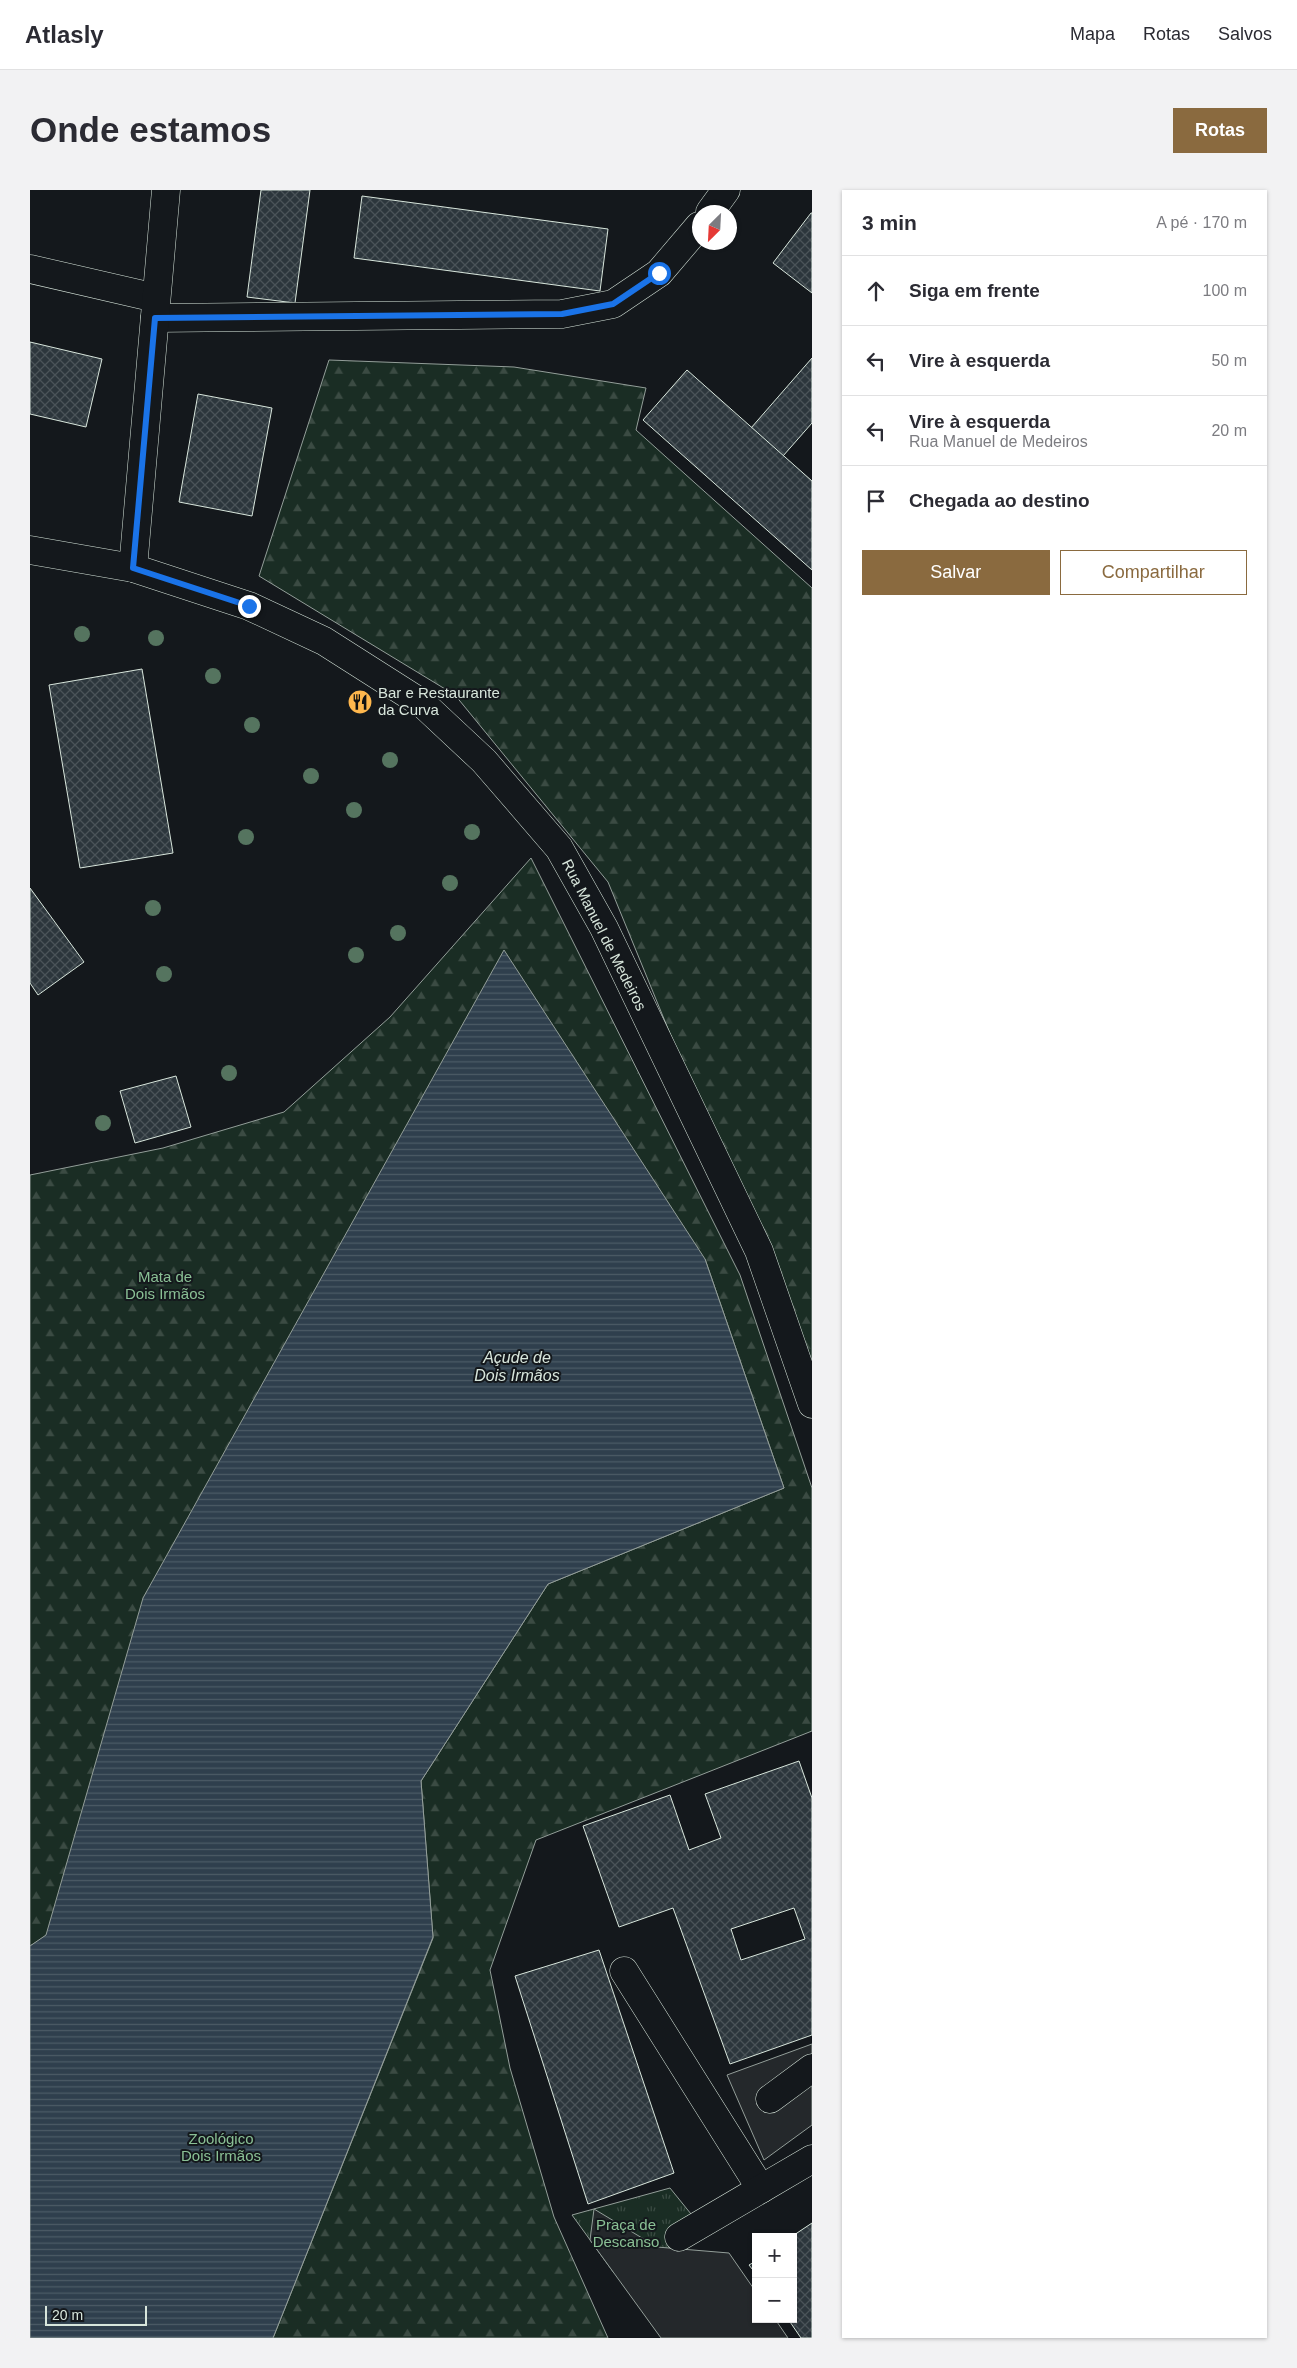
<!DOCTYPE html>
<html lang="pt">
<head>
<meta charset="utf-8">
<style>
  body { margin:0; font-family:Arial,sans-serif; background:#f2f2f3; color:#2b2b33 }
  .controls { position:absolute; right:15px; bottom:15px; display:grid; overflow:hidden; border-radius:0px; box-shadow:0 1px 4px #0004 }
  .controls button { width:45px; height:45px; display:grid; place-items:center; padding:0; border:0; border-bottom:1px solid #e1e1e2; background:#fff; color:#2b2b33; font:25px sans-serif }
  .compass { position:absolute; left:662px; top:15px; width:45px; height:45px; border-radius:50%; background:#fff; box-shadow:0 1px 4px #0004; rotate:204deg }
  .scale { position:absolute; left:15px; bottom:12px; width:102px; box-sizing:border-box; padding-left:5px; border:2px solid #d8e6dc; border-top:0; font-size:14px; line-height:18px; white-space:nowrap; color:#d8e6dc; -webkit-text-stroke:4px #14181c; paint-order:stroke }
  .stop { position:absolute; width:15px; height:15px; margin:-11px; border:4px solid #1a73e8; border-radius:50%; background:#fff }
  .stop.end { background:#1a73e8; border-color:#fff; box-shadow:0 1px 5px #0008 }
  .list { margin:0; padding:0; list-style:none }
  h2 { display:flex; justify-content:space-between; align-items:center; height:65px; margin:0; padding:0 20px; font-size:21px }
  h2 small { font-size:16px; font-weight:400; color:#7c7c81 }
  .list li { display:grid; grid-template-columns:32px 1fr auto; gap:15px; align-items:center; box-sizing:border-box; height:70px; padding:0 20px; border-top:1px solid #e1e1e2 }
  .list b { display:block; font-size:19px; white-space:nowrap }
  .list p { margin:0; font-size:16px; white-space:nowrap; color:#7c7c81 }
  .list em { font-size:16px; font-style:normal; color:#7c7c81 }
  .actions { display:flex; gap:10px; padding:15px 20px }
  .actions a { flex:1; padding:11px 0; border:1px solid #8a6a3f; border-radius:0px; text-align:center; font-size:18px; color:#8a6a3f }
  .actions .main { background:#8a6a3f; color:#fff }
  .icon { flex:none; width:28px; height:28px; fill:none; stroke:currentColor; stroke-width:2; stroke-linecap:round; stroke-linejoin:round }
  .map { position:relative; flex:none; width:782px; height:2148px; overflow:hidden; border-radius:0px }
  header { display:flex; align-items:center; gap:30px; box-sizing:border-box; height:70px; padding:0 25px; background:#fff; border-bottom:1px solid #e1e1e2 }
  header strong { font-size:24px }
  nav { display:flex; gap:28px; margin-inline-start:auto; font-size:18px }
  .intro { display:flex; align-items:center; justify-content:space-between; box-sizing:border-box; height:120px; padding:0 30px }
  h1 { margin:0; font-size:35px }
  .button { padding:12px 22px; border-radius:0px; background:#8a6a3f; color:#fff; font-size:18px; font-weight:700 }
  main { display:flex; gap:30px; padding:0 30px }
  aside { flex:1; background:#fff; border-radius:0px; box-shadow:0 1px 4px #0004 }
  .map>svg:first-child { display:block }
</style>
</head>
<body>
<header>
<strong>Atlasly</strong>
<nav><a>Mapa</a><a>Rotas</a><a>Salvos</a></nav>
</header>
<div class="intro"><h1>Onde estamos</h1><a class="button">Rotas</a></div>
<main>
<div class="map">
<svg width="782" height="2148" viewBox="0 0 782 2148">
  <defs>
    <pattern id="grass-tufts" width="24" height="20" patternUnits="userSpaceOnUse" patternTransform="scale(1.25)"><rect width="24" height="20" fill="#1a2d24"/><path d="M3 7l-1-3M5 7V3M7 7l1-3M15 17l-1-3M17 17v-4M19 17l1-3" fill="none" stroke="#3b4b43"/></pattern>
    <pattern id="forest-firs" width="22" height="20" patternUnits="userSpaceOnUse" patternTransform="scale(1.25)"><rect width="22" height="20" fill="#1a2d24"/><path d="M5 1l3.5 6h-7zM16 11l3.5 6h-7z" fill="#3b4b43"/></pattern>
    <pattern id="water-rules" width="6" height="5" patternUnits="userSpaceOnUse" patternTransform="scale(1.25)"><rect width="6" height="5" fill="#2f3f4d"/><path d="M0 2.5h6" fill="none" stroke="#4c5b66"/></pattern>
    <pattern id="building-cross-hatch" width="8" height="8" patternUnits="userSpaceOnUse" patternTransform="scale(1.25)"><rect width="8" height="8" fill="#2c363c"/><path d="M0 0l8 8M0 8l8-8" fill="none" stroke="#4a5358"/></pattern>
  </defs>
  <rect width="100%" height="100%" fill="#14181c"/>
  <path fill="url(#grass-tufts)" stroke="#939e99" d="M 640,1998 L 678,2045 L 584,2083 L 542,2025 Z"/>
  <g fill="url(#forest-firs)" stroke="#939e99">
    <path d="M 299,170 L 484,177 L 616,198 L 606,240 L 782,398 L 782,1214 L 729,1061 L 578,692 L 425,505 L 229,386 Z"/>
    <path d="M 501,668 L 710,1085 L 782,1298 L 782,1541 L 506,1650 L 460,1780 L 480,1878 L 524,2027 L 578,2148 L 243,2148 L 403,1748 L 391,1591 L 518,1394 L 754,1298 L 675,1069 L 16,1746 L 0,1756 L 0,985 L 133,958 L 254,922 L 360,827 Z"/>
  </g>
  <g fill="#24282b" stroke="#939e99">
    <path d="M 782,1854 L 782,1935 L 734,1970 L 697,1885 Z"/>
    <path d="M 564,2019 L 627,2057 L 699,2063 L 726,2102 L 726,2129 L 745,2129 L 758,2148 L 631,2148 L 560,2050 Z"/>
  </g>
  <path fill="url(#water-rules)" stroke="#939e99" d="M 474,760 L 675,1069 L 754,1298 L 518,1394 L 391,1591 L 403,1747 L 243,2148 L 0,2148 L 0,1756 L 16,1745 L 113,1408 Z"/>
  <g fill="url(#building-cross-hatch)" stroke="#d8e6dc" fill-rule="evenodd">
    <path d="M 231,0 L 280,0 L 265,113 L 217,107 Z"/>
    <path d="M 332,6 L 578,39 L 570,101 L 324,68 Z"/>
    <path d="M 781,23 L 782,23 L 782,103 L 743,73 Z"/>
    <path d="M 0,152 L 72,169 L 56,237 L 0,224 Z"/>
    <path d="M 782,168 L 782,233 L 753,266 L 721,238 Z"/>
    <path d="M 657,180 L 782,291 L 782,380 L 613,230 Z"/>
    <path d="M 168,204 L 242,218 L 222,326 L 149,312 Z"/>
    <path d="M 112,479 L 143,663 L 50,678 L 19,495 Z"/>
    <path d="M 0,698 L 54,772 L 8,805 L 0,793 Z"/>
    <path d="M 146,886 L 161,937 L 105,953 L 90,901 Z"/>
    <path d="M 769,1571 L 782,1608 L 782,1845 L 700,1874 L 643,1718 L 589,1737 L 553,1636 L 640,1605 L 659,1660 L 691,1648 L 675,1604 ZM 764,1718 L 775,1749 L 711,1770 L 701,1739 Z"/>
    <path d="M 569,1760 L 644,1983 L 558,2014 L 485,1786 Z"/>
    <path d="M 782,2033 L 782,2148 L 771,2148 L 758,2129 L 763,2129 L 763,2047 L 761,2047 Z"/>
    <path d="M 726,2071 L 726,2084 L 719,2075 Z"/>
  </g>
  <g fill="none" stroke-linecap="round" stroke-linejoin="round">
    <defs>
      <g id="minor">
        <path d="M 680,22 L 696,0"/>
        <path d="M 0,79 L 126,108"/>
        <path d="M 125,128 L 532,124 L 583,114 L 629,83 L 669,36"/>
        <path d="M 103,378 L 136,0"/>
        <path d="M 594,1781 L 731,1999"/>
        <path d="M 740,1909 L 782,1878"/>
        <path d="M 649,2047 L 782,1969"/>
      </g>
      <path id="major" d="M 0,360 L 103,378 L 219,416 L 294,451 L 393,514 L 454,571 L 529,658 L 574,738 L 729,1061 L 782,1214"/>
    </defs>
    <use href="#minor" stroke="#d8e6dc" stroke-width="29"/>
    <use href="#major" stroke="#d8e6dc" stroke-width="29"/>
    <use href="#minor" stroke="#14181c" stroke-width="28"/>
    <use href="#major" stroke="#14181c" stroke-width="28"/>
  </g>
  <g fill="#55745f">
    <circle cx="52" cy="444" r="8"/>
    <circle cx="126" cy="448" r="8"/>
    <circle cx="183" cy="486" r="8"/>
    <circle cx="222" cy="535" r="8"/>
    <circle cx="360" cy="570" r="8"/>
    <circle cx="281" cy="586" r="8"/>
    <circle cx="324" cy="620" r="8"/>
    <circle cx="442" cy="642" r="8"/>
    <circle cx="216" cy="647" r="8"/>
    <circle cx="420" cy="693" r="8"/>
    <circle cx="123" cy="718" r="8"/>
    <circle cx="368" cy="743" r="8"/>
    <circle cx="326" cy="765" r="8"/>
    <circle cx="134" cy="784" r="8"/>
    <circle cx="199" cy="883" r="8"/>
    <circle cx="73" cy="933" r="8"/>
  </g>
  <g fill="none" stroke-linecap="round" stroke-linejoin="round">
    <path stroke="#1a73e8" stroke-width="6" d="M 219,416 L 103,378 L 125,128 L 532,124 L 583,114 L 629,83"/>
  </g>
  <defs>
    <symbol id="restaurant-disc" viewBox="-11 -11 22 22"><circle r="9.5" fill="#ffb74d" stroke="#14181c"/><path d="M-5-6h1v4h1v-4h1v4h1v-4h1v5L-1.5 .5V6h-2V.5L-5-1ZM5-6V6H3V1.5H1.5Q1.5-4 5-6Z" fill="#111"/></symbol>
  </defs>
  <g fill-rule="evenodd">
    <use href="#restaurant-disc" x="316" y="498" width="28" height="28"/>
  </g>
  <g text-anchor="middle" stroke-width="4" stroke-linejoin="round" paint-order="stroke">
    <g font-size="15" fill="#d8e6dc" stroke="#14181c" text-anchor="start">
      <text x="348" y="508">Bar e Restaurante<tspan x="348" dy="17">da Curva</tspan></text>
    </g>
    <g font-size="15" fill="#d8e6dc" stroke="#14181c">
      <text transform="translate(574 745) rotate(63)" y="5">Rua Manuel de Medeiros</text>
    </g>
    <g font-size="15" fill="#8ac095" stroke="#14181c">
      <text x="135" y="1092">Mata de<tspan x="135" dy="17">Dois Irmãos</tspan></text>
      <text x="191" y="1954">Zoológico<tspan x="191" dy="17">Dois Irmãos</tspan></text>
      <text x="596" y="2040">Praça de<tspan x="596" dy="17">Descanso</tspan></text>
    </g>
    <g font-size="16" font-style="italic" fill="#d8e6dc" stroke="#14181c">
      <text x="487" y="1173">Açude de<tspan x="487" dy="18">Dois Irmãos</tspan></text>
    </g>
  </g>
</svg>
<div class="controls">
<button>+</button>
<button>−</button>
</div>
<svg class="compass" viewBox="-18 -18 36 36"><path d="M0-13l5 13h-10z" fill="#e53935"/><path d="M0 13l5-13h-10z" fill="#7c7c81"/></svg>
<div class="scale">20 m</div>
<div class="stop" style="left:629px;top:83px"></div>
<div class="stop end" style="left:219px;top:416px"></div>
</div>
<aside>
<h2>3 min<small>A pé · 170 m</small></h2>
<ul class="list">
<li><svg class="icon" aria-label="ahead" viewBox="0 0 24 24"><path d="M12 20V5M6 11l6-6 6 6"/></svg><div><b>Siga em frente</b></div><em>100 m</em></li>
<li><svg class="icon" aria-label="left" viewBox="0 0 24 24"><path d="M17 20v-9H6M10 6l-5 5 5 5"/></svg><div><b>Vire à esquerda</b></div><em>50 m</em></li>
<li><svg class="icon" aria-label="left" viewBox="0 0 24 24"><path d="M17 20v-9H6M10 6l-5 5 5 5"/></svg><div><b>Vire à esquerda</b><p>Rua Manuel de Medeiros</p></div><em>20 m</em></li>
<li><svg class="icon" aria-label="arrive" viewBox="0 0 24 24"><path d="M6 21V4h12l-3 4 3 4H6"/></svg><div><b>Chegada ao destino</b></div></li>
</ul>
<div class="actions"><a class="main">Salvar</a><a>Compartilhar</a></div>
</aside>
</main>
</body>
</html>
